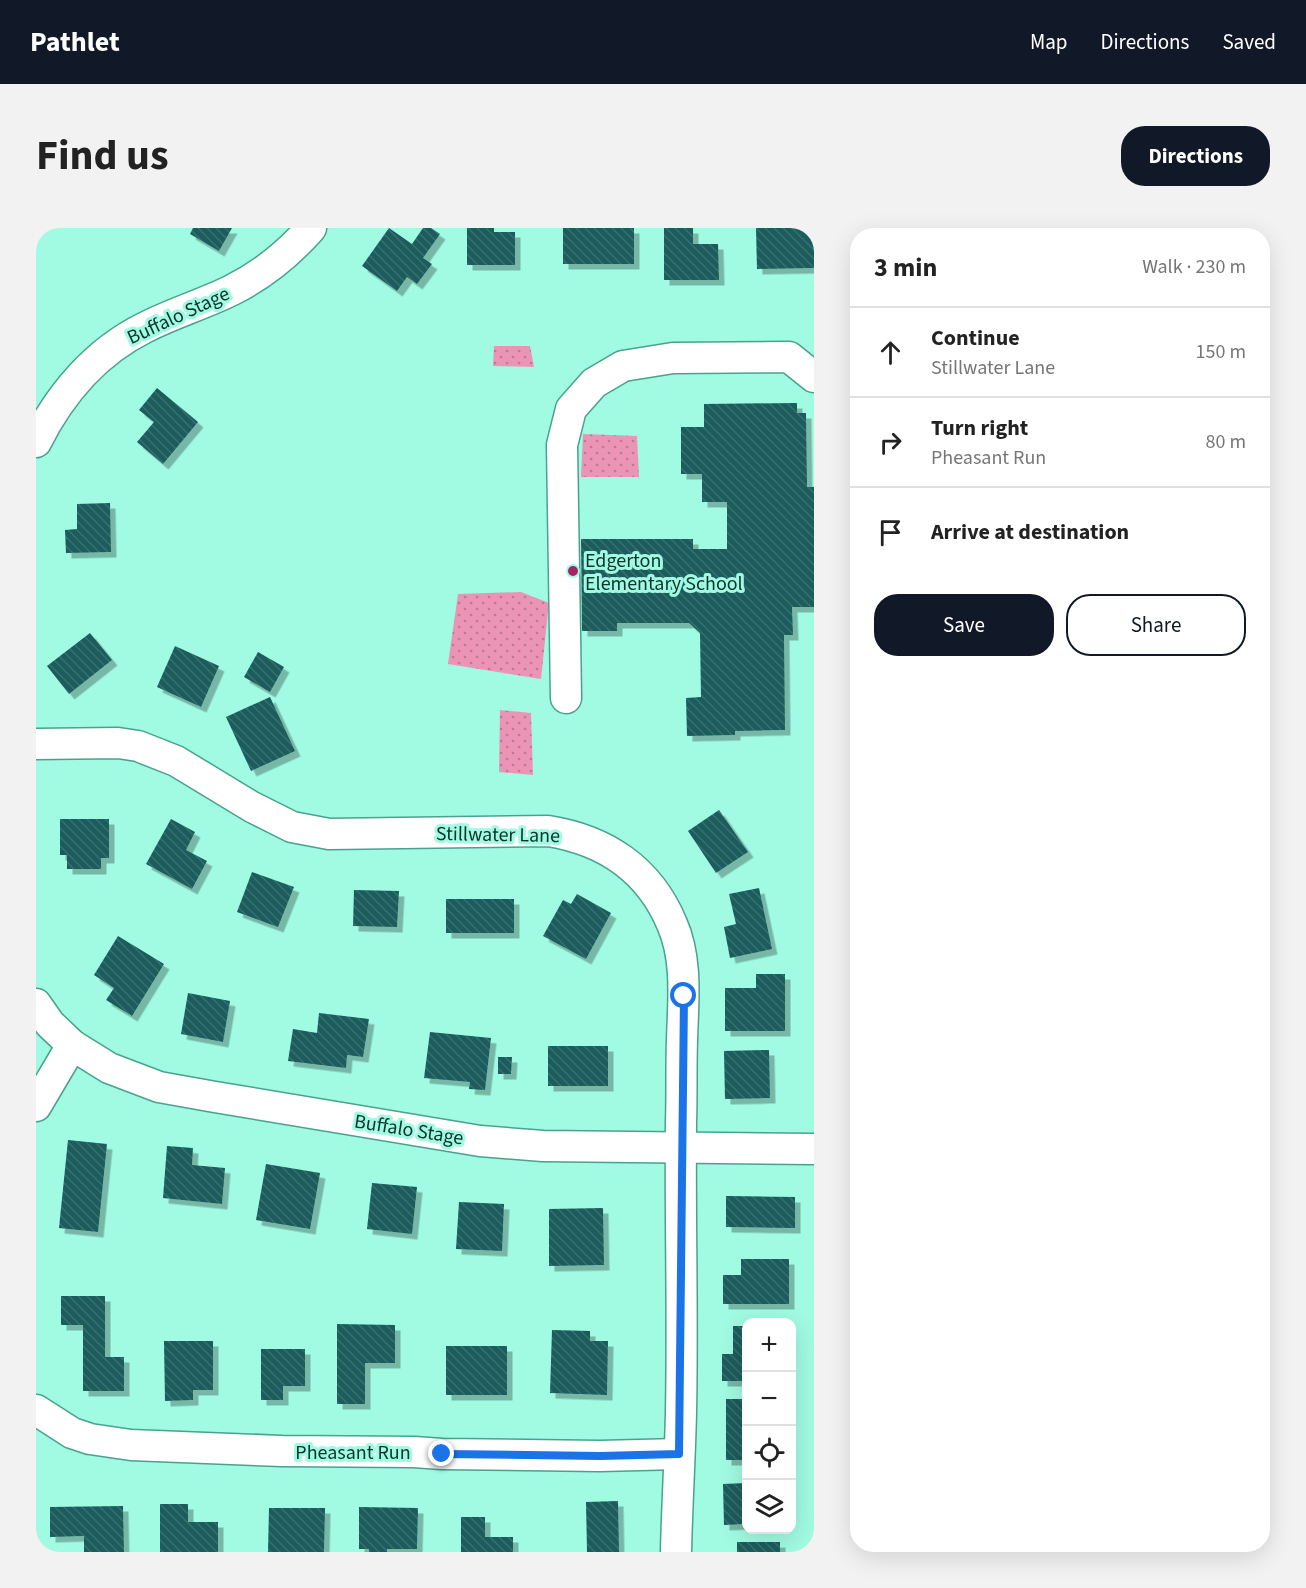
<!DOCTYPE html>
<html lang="en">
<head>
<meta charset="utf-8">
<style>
  body { margin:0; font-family:"Source Sans 3",sans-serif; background:#f2f2f2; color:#222 }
  .controls { position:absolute; right:18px; bottom:18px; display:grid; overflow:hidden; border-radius:12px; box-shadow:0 6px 24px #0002 }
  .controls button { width:54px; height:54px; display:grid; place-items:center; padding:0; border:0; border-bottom:2px solid #e0e0e0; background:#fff; color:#222; font:30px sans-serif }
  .stop { position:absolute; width:18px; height:18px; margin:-14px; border:4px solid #1a73e8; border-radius:50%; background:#fff }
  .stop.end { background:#1a73e8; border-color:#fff; box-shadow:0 2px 6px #0008 }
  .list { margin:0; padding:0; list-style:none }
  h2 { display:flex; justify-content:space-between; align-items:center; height:78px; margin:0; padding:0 24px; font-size:26px }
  h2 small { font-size:20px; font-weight:400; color:#767676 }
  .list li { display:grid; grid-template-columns:39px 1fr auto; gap:18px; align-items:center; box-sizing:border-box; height:90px; padding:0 24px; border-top:2px solid #e0e0e0 }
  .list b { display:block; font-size:22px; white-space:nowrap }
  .list p { margin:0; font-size:20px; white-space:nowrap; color:#767676 }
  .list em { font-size:20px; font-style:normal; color:#767676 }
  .actions { display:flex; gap:12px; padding:18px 24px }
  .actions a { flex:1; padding:14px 0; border:2px solid #111827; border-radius:24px; text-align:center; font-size:21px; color:#111827 }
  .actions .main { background:#111827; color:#fff }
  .icon { flex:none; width:33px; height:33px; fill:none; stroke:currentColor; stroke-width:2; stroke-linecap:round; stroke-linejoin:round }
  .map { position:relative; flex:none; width:778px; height:1324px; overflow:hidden; border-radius:24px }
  header { display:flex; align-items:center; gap:36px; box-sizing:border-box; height:84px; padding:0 30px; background:#111827; color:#fff }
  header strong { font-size:28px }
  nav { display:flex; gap:33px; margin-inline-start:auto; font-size:21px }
  .intro { display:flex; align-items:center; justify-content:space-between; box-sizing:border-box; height:144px; padding:0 36px }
  h1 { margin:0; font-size:42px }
  .button { padding:15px 27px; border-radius:24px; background:#111827; color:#fff; font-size:21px; font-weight:700 }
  main { display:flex; gap:36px; padding:0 36px }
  aside { flex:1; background:#fff; border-radius:24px; box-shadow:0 6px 24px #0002 }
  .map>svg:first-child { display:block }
</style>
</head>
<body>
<header>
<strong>Pathlet</strong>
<nav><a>Map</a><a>Directions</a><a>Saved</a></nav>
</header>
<div class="intro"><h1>Find us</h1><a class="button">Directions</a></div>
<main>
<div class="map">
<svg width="778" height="1324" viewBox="0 0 778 1324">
  <defs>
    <pattern id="grass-dots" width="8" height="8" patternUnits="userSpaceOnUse" patternTransform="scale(1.5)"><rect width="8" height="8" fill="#ec94b5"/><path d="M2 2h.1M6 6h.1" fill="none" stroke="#be7a93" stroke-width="1.8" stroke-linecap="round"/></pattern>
    <pattern id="building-back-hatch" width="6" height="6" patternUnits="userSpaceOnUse" patternTransform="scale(1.5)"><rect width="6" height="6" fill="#1a5b5b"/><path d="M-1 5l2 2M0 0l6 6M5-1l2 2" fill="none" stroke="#39706f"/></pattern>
    <filter id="shadow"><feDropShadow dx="5.5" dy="5.5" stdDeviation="0" flood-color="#0004"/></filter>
  </defs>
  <rect width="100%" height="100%" fill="#a1fae2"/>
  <g fill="url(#grass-dots)">
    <path d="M 458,118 L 494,118 L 498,139 L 457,138 Z"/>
    <path d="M 547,206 L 601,208 L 603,249 L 545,249 Z"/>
    <path d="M 485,364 L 513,375 L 505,451 L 412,436 L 422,366 Z"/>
    <path d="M 464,482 L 495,485 L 497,547 L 463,544 Z"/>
  </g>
  <g fill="url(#building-back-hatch)" filter="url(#shadow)">
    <path d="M 157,0 L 196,0 L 183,23 L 154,6 Z"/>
    <path d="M 353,0 L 376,16 L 387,0 L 395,0 L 404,6 L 387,30 L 396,36 L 381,56 L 371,49 L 361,63 L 326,38 Z"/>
    <path d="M 431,0 L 458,0 L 458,4 L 479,4 L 479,37 L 431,37 Z"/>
    <rect x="527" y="0" width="71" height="36"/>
    <path d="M 628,0 L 657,0 L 657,16 L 682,16 L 683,52 L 628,52 Z"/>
    <path d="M 720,0 L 778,0 L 778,40 L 721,41 Z"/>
    <path d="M 121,160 L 162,194 L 127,236 L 101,214 L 118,194 L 103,182 Z"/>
    <path d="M 761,175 L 761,185 L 770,185 L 771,259 L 778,259 L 778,379 L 756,379 L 757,407 L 748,407 L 749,502 L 699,503 L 699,507 L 651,508 L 650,470 L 665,469 L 664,405 L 653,395 L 581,395 L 581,403 L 546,403 L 545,311 L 657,311 L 657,321 L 691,321 L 691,274 L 666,274 L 666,246 L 645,246 L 645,199 L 668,199 L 668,176 Z"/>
    <path d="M 74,275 L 75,324 L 30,325 L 29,302 L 41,301 L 41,276 Z"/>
    <path d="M 54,405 L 76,432 L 33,466 L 11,438 Z"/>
    <path d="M 139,418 L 183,438 L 165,479 L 121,459 Z"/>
    <path d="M 222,424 L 248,439 L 234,464 L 208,449 Z"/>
    <path d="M 234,469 L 259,523 L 215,543 L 190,489 Z"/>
    <path d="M 683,582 L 712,624 L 680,645 L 652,603 Z"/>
    <path d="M 24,591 L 73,591 L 73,630 L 65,630 L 65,641 L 31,641 L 31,627 L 24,627 Z"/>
    <path d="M 135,591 L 159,604 L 150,622 L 171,633 L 156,661 L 110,636 Z"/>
    <path d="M 216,644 L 258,659 L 242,699 L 201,684 Z"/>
    <path d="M 723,660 L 736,721 L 694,730 L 688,699 L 700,696 L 693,666 Z"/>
    <path d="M 318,662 L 363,663 L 361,699 L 317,698 Z"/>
    <path d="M 541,666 L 575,685 L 550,731 L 507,708 L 527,672 L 535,676 Z"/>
    <rect x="410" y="671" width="68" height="34"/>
    <path d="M 82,708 L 128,736 L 96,788 L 70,772 L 78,760 L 58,747 Z"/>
    <path d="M 720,746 L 749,746 L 749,803 L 689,803 L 689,760 L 720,760 Z"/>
    <path d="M 152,765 L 194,773 L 187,814 L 145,806 Z"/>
    <path d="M 283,785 L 333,791 L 327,829 L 311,827 L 310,840 L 252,833 L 257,801 L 281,805 Z"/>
    <path d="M 394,804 L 455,810 L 449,862 L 433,861 L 434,854 L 388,850 Z"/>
    <rect x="512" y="818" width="60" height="40"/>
    <path d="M 733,822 L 734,870 L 689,871 L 688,823 Z"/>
    <path d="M 462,829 L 476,829 L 475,846 L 462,846 Z"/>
    <path d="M 32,912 L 71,916 L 62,1004 L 23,1000 Z"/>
    <path d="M 131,918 L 157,920 L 156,937 L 189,940 L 186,976 L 127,970 Z"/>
    <path d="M 230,936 L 284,945 L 274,1001 L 220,992 Z"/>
    <path d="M 336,955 L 381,959 L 376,1006 L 331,1001 Z"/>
    <path d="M 690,968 L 759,969 L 759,1000 L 690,999 Z"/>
    <path d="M 423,974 L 468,976 L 466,1023 L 420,1021 Z"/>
    <path d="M 567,980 L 568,1037 L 513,1038 L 513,981 Z"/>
    <path d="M 705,1031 L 753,1031 L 753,1076 L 687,1076 L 687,1047 L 705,1047 Z"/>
    <path d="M 25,1068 L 69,1068 L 69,1129 L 88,1129 L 88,1163 L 47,1163 L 47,1097 L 25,1097 Z"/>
    <path d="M 301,1096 L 359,1097 L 359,1135 L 329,1135 L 329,1176 L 301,1176 Z"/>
    <path d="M 697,1098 L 710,1098 L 710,1153 L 686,1153 L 686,1126 L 697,1126 Z"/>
    <path d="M 516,1102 L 554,1103 L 554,1113 L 572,1113 L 571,1167 L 514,1165 Z"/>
    <path d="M 128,1113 L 177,1113 L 177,1162 L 157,1162 L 157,1172 L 129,1173 Z"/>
    <rect x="410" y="1118" width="61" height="49"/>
    <path d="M 225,1121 L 269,1121 L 269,1158 L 247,1158 L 247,1172 L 225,1172 Z"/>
    <rect x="690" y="1171" width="20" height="61"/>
    <path d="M 710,1255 L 710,1296 L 688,1297 L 687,1256 Z"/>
    <path d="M 582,1273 L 583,1324 L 551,1324 L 550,1274 Z"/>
    <path d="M 124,1276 L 152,1276 L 152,1294 L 182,1294 L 182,1324 L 124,1324 Z"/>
    <path d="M 87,1278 L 88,1324 L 48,1324 L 48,1308 L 14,1309 L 14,1279 Z"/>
    <path d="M 323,1279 L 382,1280 L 381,1321 L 351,1321 L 351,1324 L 333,1324 L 333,1321 L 323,1321 Z"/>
    <path d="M 233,1280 L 289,1280 L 288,1324 L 232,1324 Z"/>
    <path d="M 425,1289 L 449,1289 L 449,1309 L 477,1309 L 477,1324 L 425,1324 Z"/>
    <rect x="701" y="1314" width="43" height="10"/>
  </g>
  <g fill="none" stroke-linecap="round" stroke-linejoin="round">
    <defs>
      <g id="minor">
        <path d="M 0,214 C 24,166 60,124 108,100 C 137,85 168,76 196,62 C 226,47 253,25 275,0"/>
        <path d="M 530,470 L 526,217 L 535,181 L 558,155 L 587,138 L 637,130 L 753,129 L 778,149"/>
        <path d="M 0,516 L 82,515 L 102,518 L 140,533 L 216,579 L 256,599 L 293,606 L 512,603 C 569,612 613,641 636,696 C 652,732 647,774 646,812 C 645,839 646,867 645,894 C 644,990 647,1087 645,1184 C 644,1230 641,1277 640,1324"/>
        <path d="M 0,776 L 14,796 L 36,817 L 73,840 L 123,859 L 179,869 L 444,913 L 507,918 L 778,921"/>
        <path d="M 0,878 L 36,817"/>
        <path d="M 0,1182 L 36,1205 L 54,1211 L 95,1217 L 246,1223 L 378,1224 L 406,1226 L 564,1228 L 643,1226"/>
      </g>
    </defs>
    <use href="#minor" stroke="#49a28d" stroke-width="33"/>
    <use href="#minor" stroke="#fff" stroke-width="30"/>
  </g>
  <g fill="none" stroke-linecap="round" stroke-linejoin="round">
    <path stroke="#1a73e8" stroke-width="8" d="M 406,1226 L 564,1228 L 643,1226 L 648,768"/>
  </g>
  <circle fill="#a92166" stroke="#a1fae2" stroke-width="2" cx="537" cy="343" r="6"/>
  <g text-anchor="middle" stroke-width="6" stroke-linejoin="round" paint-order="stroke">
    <g font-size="20" fill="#0d342b" stroke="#a1fae2">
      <text transform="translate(142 87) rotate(-25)" y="7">Buffalo Stage</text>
      <text transform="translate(462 606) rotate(1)" y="7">Stillwater Lane</text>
      <text transform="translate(373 901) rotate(9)" y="7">Buffalo Stage</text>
      <text x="317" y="1231">Pheasant Run</text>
    </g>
    <g font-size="20" fill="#0d342b" stroke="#a1fae2" text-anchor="start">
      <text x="549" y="339">Edgerton<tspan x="549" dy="23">Elementary School</tspan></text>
    </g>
  </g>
</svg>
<div class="controls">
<button>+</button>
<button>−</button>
<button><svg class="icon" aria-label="locate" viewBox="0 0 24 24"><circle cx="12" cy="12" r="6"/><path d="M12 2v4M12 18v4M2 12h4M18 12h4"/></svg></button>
<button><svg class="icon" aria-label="layers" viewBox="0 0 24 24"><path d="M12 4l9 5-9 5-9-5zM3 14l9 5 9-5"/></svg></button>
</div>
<div class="stop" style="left:648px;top:768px"></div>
<div class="stop end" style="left:406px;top:1226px"></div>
</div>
<aside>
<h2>3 min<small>Walk · 230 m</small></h2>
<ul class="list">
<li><svg class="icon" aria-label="ahead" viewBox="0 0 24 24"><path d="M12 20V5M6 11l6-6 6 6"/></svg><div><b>Continue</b><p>Stillwater Lane</p></div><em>150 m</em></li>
<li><svg class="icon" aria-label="right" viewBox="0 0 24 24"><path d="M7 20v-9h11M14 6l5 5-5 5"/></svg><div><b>Turn right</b><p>Pheasant Run</p></div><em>80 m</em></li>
<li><svg class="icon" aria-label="arrive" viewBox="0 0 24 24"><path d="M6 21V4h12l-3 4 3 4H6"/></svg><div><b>Arrive at destination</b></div></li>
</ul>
<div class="actions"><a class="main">Save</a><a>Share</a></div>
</aside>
</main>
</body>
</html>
